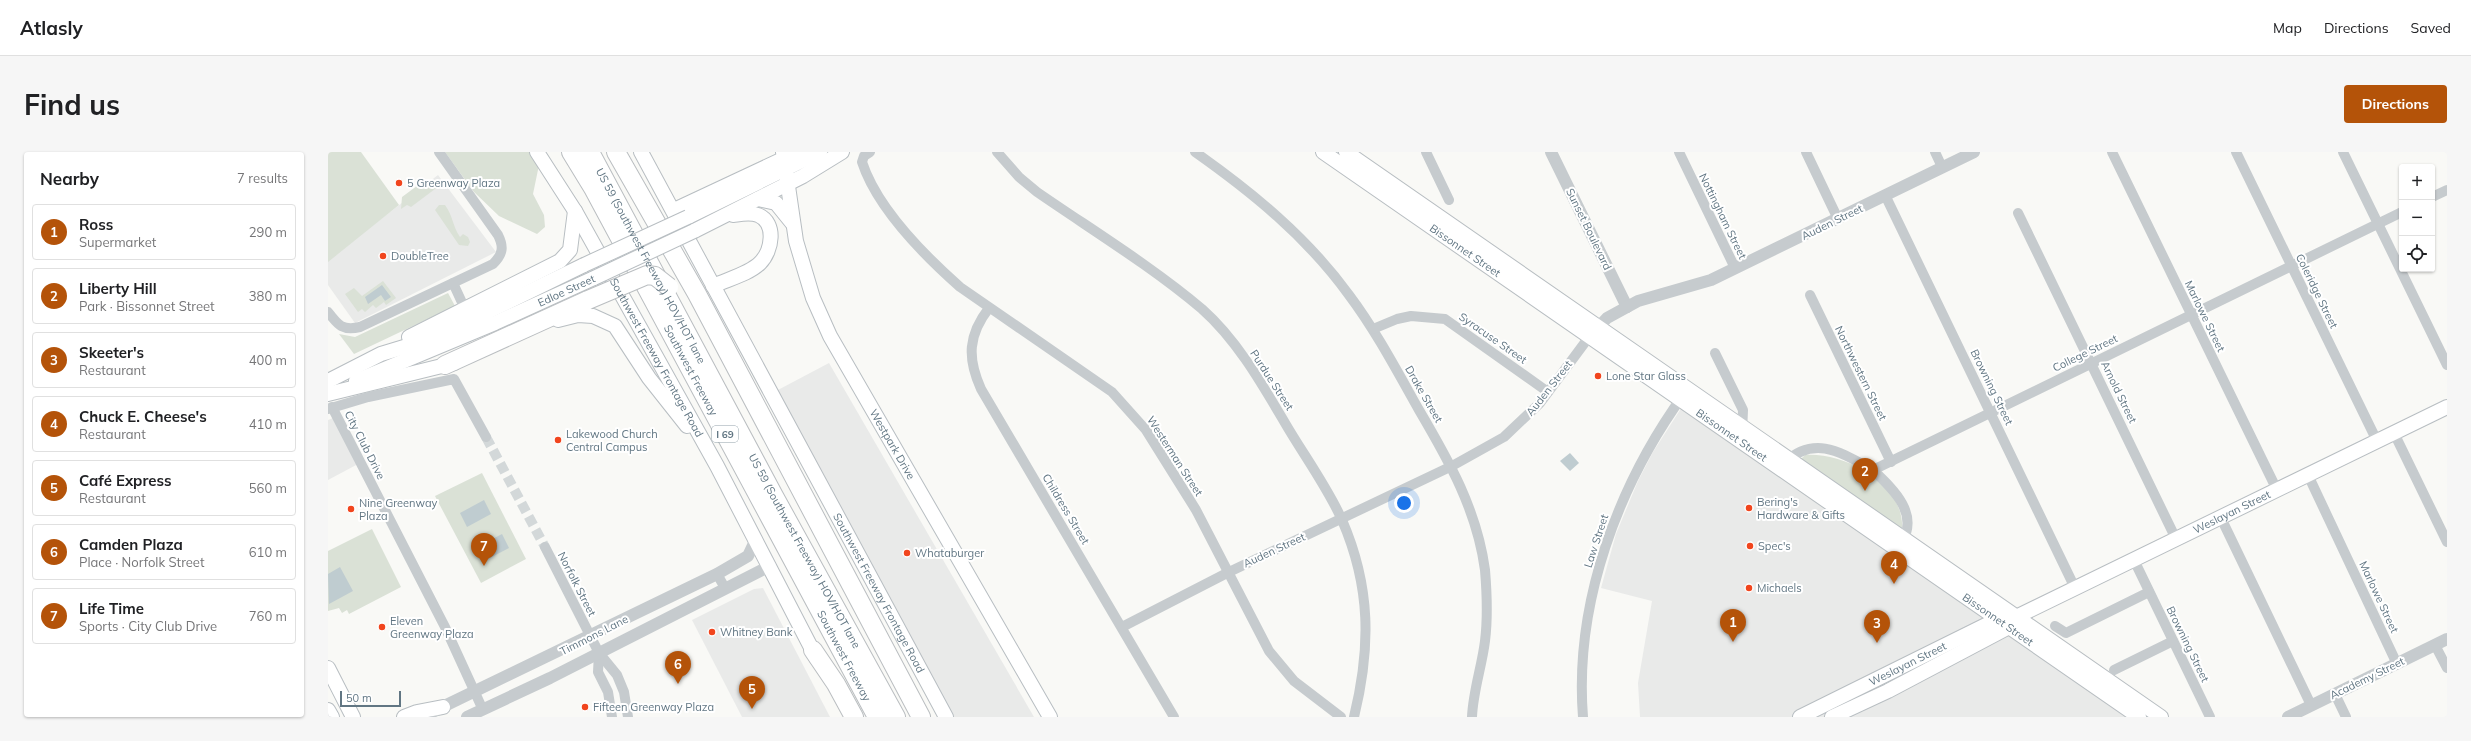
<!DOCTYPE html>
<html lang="en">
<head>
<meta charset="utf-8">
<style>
  body { margin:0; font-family:Mulish,sans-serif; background:#f6f6f6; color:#202124 }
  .controls { position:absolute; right:12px; top:12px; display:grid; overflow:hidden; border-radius:4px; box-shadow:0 1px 3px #0004 }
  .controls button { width:36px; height:36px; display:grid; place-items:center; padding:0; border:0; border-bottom:1px solid #e0e0e0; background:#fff; color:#202124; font:20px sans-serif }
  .scale { position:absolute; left:12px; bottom:10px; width:61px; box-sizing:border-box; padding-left:4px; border:2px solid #617683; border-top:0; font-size:11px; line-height:14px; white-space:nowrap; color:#617683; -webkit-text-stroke:3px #fff; paint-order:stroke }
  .you { position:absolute; left:1076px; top:351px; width:14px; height:14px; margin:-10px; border:3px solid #fff; border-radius:50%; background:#1a73e8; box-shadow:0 0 0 6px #1a73e833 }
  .badge { display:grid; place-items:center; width:26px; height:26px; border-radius:50%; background:#b45309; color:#fff; font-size:13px; font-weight:700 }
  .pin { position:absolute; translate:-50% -33px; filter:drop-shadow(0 1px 2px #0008) }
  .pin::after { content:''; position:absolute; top:21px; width:14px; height:12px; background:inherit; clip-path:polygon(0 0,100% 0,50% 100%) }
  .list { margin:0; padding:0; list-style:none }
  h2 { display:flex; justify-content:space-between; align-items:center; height:52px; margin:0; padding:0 16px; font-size:17px }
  h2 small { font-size:13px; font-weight:400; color:#757577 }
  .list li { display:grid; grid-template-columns:26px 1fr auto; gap:12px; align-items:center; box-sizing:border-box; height:56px; margin:0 8px 8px; padding:0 8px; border:1px solid #e0e0e0; border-radius:4px }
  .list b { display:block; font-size:15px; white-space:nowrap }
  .list p { margin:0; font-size:13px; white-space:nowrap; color:#757577 }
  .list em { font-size:13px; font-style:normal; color:#757577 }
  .icon { flex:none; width:22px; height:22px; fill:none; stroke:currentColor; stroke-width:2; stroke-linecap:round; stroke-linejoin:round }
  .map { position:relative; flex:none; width:2119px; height:565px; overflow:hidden; border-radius:4px }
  header { display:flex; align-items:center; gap:24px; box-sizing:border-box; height:56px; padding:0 20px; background:#fff; border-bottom:1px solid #e0e0e0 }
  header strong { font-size:19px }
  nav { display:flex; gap:22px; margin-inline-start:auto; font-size:14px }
  .intro { display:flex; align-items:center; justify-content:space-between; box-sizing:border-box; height:96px; padding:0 24px }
  h1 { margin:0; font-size:28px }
  .button { padding:10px 18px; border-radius:4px; background:#b45309; color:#fff; font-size:14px; font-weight:700 }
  main { display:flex; gap:24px; padding:0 24px }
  aside { flex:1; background:#fff; border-radius:4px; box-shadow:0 1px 3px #0004 }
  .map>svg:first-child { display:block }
</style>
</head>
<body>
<header>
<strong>Atlasly</strong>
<nav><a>Map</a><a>Directions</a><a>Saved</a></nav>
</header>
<div class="intro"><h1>Find us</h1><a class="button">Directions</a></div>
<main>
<aside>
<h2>Nearby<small>7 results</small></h2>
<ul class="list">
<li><span class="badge">1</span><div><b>Ross</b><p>Supermarket</p></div><em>290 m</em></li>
<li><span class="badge">2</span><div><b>Liberty Hill</b><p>Park · Bissonnet Street</p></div><em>380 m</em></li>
<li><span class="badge">3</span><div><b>Skeeter's</b><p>Restaurant</p></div><em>400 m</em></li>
<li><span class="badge">4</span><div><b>Chuck E. Cheese's</b><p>Restaurant</p></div><em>410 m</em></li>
<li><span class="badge">5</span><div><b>Café Express</b><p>Restaurant</p></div><em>560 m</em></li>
<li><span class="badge">6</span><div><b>Camden Plaza</b><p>Place · Norfolk Street</p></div><em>610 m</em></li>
<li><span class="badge">7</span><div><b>Life Time</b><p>Sports · City Club Drive</p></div><em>760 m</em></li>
</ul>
</aside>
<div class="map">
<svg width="2119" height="565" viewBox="0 0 2119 565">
  <rect width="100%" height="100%" fill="#f9f9f6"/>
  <g fill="#e9eae9">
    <path d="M 110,23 L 168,100 L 27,171 L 0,133 L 0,108 Z"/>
    <path d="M 501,211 L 706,565 L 625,565 L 448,239 Z"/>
    <path d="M 1354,255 L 1803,565 L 1312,565 L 1310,531 L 1324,449 L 1273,436 L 1288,382 L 1310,329 L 1325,300 Z"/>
    <path d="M 5,266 L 30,312 L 0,328 L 0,268 Z"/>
    <path d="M 435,436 L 502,565 L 414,565 L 364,468 L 426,437 Z"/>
  </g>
  <g fill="#dae1d6">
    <path d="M 0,0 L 33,0 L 71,53 L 0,110 Z"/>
    <path d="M 117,0 L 202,0 L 211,13 L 205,42 L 216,63 L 217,75 L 209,82 L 171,64 L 146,40 Z"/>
    <path d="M 97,28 L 106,29 L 111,34 L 83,55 L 79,53 L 73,57 L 74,45 Z"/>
    <path d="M 111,53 L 117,53 C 126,66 124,73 132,85 L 135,82 L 140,85 L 142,90 L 140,94 L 131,93 L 107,58 Z"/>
    <path d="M 55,129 L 68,146 L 58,153 L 56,150 L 48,156 L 45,153 L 37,160 L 34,157 L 30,160 L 17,142 L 26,136 L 34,144 Z"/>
    <path d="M 120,141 L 127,154 L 26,202 L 11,182 L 27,185 Z"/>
    <path d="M 1477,303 C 1517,300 1577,332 1574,377 L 1477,313 L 1473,307 Z"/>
    <path d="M 154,321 L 198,407 L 153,431 L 107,344 Z"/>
    <path d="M 44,377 L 73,435 L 21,462 L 19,458 L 14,461 L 11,456 L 0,459 L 0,399 Z"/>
  </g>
  <g fill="#bfccd0">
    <path d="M 54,133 L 63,145 L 57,149 L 53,143 L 40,152 L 37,145 Z"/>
    <path d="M 1242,301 L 1251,311 L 1242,319 L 1232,309 Z"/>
    <path d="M 156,348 L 163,362 L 139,375 L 132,361 Z"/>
    <path d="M 174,382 L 181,396 L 156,409 L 149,395 Z"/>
    <path d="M 12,415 L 25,439 L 1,452 L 0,422 Z"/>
  </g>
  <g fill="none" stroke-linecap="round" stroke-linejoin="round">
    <path stroke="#d3d8d9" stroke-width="10" stroke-dasharray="10 5" stroke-linecap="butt" d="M 158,285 L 217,395"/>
    <defs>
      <g id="secondary">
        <path id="s1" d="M 209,0 L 247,59 L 389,314 L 489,507"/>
        <path id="s2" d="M 313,0 L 618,565"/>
        <path id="s3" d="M 455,0 L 468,89 L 485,146 L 502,184 L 722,565"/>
        <path id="s4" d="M 995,0 L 1811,565"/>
        <path d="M 1018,0 L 1833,565"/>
        <path d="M 430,47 L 448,51 L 465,72"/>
        <path d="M 346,58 L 470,0"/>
        <path d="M 360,65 L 492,0"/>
        <path d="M 366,79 L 475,24 L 514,0"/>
        <path d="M 385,134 C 400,127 421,122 432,111 C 444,99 449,71 430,63 C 422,60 413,62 405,63"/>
        <path d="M 230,168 L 250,163 L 265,164 L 287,174 L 321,226 L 359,274"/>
        <path d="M 81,185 L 232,109 L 242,98 L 247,59"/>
        <path d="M 0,229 L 53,202 L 86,192 L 155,162 L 256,113"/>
        <path id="s5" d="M 28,229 L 167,171 L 266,126"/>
        <path d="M 0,242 L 126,211"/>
        <path d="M 0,516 L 25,565"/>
        <path d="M 0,558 L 4,565"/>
        <path d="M 76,565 L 89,560 L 115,555"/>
        <path id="s6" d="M 1472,565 L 1670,467 L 1688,465 L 2119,255"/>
        <path d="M 1504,565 L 1560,539 L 1681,475 L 1686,469"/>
      </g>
      <g id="motorway">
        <path id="s7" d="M 243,0 L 265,36 L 549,565"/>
        <path id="s8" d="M 262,0 L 446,344 L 568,565"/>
        <path d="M 288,0 L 369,142 L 593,565"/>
        <path d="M 117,213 L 260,148"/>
        <path d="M 485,498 L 508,532 L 526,565"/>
      </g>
    </defs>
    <use href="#secondary" stroke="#b8bec2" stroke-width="16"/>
    <use href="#motorway" stroke="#babec1" stroke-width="20"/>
    <g stroke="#c6cbce" stroke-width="10">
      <path d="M 542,0 L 536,4 L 534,10 C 549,56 597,104 632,135 L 784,240 L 818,278 L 868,358 L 941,499 L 966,529 L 1013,565"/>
      <path d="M 669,0 L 691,25 L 709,40 C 764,78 823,114 874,157 C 909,188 934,232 957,271 C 975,302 1000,336 1014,368 C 1043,435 1043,495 1026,565"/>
      <path d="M 867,0 C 925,41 979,85 1021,143 C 1048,179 1069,219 1091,258 C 1121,309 1149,358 1157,418 C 1159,442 1160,465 1157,489 C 1154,514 1145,539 1144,565"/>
      <path d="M 1098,0 L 1121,48"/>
      <path d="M 1351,0 L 1407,116"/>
      <path d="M 1478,0 L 1510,67"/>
      <path d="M 1607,0 L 1614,15"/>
      <path d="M 1784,0 L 1949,338"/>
      <path d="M 1908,0 L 2049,289"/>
      <path d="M 2015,0 L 2119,213"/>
      <path d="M 1558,45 L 1747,436"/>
      <path d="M 2104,45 L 2119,38"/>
      <path d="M 1690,61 L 1848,387"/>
      <path d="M 125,131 L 137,157"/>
      <path d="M 1482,143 L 1563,310"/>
      <path d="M 661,156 C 640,183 639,206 653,237 L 846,565"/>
      <path d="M 0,160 C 10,173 14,179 32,175 L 165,112 C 175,102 176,95 170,83 L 111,0"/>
      <path d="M 1045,177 L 1069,167 L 1083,164 L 1117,167 L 1220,240"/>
      <path d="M 1387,201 L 1415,258 L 1414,281"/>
      <path d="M 4,255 L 117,475 L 155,558"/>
      <path d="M 0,257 L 40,245 L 126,227 L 158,285"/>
      <path d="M 2066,281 L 2119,390"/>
      <path d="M 1456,311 C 1487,282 1514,301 1545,318 L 2074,60"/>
      <path d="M 1545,318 C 1566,338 1592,362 1573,392"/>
      <path d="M 1980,323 L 2069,512"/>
      <path d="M 1893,366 L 1983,553"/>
      <path d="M 217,395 L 271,501 L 289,523 L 296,540 L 300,565"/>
      <path d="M 1806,408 L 1882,565"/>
      <path d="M 389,422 L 397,436"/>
      <path d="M 1727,474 L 1738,481 L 1821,440"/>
      <path d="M 794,475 L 901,420 L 1124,314 L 1176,285 L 1212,251 L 1261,185"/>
      <path d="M 2107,493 L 2119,516"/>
      <path d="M 271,501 L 270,520 L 280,540 L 284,565"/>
      <path d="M 1786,518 L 1845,489"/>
      <path d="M 2007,542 L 2018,565"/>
      <path d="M 1255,565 C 1246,451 1290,333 1356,242"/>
    </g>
    <g stroke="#c6cbce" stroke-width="12">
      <path d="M 1223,0 L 1299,155"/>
      <path d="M 1265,181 L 1279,166 L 1310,149 L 1383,128 L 1646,0"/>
      <path d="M 106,559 L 389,422 L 420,404 L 428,387"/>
      <path d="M 139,565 L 222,526 L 442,414"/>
      <path d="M 1960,565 L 2119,487"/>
    </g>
    <use href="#secondary" stroke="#fff" stroke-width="14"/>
    <use href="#motorway" stroke="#fff" stroke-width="18"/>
    <defs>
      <g id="secondary-bridge">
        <path d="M 256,113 L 360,65"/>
        <path d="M 266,126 L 366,79"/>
      </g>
      <path id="motorway-bridge" d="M 260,148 L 319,123 L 327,124 L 341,135"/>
    </defs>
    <use href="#secondary-bridge" stroke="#b8bec2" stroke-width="16" stroke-linecap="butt"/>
    <use href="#motorway-bridge" stroke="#babec1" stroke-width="20" stroke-linecap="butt"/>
    <use href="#secondary-bridge" stroke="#fff" stroke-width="14"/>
    <use href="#motorway-bridge" stroke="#fff" stroke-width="18"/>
  </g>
  <g fill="#f1451d" stroke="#fff" stroke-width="1.5">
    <circle cx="71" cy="31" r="4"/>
    <circle cx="55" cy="104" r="4"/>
    <circle cx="1270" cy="224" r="4"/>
    <circle cx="230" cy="288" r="4"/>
    <circle cx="1421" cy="356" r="4"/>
    <circle cx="23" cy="357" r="4"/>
    <circle cx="1422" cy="394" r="4"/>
    <circle cx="579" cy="401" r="4"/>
    <circle cx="1421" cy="436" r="4"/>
    <circle cx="54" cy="475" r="4"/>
    <circle cx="384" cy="480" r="4"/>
    <circle cx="257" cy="555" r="4"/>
  </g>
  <g text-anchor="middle" stroke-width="4" stroke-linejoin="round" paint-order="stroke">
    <rect fill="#fff" stroke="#909fa8" stroke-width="1" x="384" y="274" width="26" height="16" rx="3"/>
    <g font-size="10" font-weight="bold" fill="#617683">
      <text x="397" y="286">I 69</text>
    </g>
    <g font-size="11" fill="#617683" stroke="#fff" text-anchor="start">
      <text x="79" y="35">5 Greenway Plaza</text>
      <text x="63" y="108">DoubleTree</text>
      <text x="1278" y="228">Lone Star Glass</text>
      <text x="238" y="286">Lakewood Church<tspan x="238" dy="13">Central Campus</tspan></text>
      <text x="1429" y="354">Bering's<tspan x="1429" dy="13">Hardware &amp; Gifts</tspan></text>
      <text x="31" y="355">Nine Greenway<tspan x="31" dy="13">Plaza</tspan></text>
      <text x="1430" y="398">Spec's</text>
      <text x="587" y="405">Whataburger</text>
      <text x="1429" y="440">Michaels</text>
      <text x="62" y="473">Eleven<tspan x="62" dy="13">Greenway Plaza</tspan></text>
      <text x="392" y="484">Whitney Bank</text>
      <text x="265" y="559">Fifteen Greenway Plaza</text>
    </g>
    <g font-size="11" fill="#617683" stroke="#fff">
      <text transform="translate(1395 64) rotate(64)" y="4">Nottingham Street</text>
      <text transform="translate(1504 70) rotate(-26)" y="4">Auden Street</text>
      <text transform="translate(1261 77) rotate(64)" y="4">Sunset Boulevard</text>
      <text dy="4" stroke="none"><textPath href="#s4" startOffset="173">Bissonnet Street</textPath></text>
      <text dy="4" stroke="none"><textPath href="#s8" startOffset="129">US 59 (Southwest Freeway) HOV/HOT lane</textPath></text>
      <text dy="4" stroke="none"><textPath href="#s5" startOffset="229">Edloe Street</textPath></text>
      <text transform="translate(1989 139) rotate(64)" y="4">Coleridge Street</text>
      <text transform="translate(1877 164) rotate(64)" y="4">Marlowe Street</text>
      <text transform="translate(1165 186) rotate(35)" y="4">Syracuse Street</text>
      <text transform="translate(1757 201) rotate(-26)" y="4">College Street</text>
      <text dy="4" stroke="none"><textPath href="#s1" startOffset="238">Southwest Freeway Frontage Road</textPath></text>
      <text dy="4" stroke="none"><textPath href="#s7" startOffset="249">Southwest Freeway</textPath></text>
      <text transform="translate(1533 221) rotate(64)" y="4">Northwestern Street</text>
      <text transform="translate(944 228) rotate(57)" y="4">Purdue Street</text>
      <text transform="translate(1664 235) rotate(64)" y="4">Browning Street</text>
      <text transform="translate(1221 236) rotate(-52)" y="4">Auden Street</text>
      <text transform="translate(1791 240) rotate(64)" y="4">Arnold Street</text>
      <text transform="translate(1096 242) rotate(60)" y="4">Drake Street</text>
      <text dy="4" stroke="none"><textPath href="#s4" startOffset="497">Bissonnet Street</textPath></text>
      <text dy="4" stroke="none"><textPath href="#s3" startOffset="316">Westpark Drive</textPath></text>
      <text transform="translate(37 293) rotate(63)" y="4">City Club Drive</text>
      <text transform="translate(847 304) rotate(57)" y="4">Westerman Street</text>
      <text transform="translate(738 357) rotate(59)" y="4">Childress Street</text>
      <text dy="4" stroke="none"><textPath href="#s6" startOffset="479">Weslayan Street</textPath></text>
      <text transform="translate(1268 389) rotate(-72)" y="4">Law Street</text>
      <text transform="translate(946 398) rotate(-25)" y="4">Auden Street</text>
      <text dy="4" stroke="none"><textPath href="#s8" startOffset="453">US 59 (Southwest Freeway) HOV/HOT lane</textPath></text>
      <text transform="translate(249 432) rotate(63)" y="4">Norfolk Street</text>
      <text dy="4" stroke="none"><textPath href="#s2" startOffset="501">Southwest Freeway Frontage Road</textPath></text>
      <text transform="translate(2051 445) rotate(65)" y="4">Marlowe Street</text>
      <text dy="4" stroke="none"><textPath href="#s4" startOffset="821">Bissonnet Street</textPath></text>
      <text transform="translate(266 483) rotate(-27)" y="4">Timmons Lane</text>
      <text transform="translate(1860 492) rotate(64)" y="4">Browning Street</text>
      <text dy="4" stroke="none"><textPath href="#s7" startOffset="573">Southwest Freeway</textPath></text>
      <text dy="4" stroke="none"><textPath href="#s6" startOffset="120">Weslayan Street</textPath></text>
      <text transform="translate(2039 526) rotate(-26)" y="4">Academy Street</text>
    </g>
  </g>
</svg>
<div class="controls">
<button>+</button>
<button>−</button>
<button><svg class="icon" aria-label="locate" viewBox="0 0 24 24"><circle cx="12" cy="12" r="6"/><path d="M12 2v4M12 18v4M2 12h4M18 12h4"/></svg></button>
</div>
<div class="scale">50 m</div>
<div class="you"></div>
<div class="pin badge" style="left:1405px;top:490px">1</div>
<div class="pin badge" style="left:1537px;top:339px">2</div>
<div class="pin badge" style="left:1549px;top:491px">3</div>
<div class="pin badge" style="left:1566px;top:432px">4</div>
<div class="pin badge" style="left:424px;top:557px">5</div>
<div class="pin badge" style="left:350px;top:532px">6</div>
<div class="pin badge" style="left:156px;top:414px">7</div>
</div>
</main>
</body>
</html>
